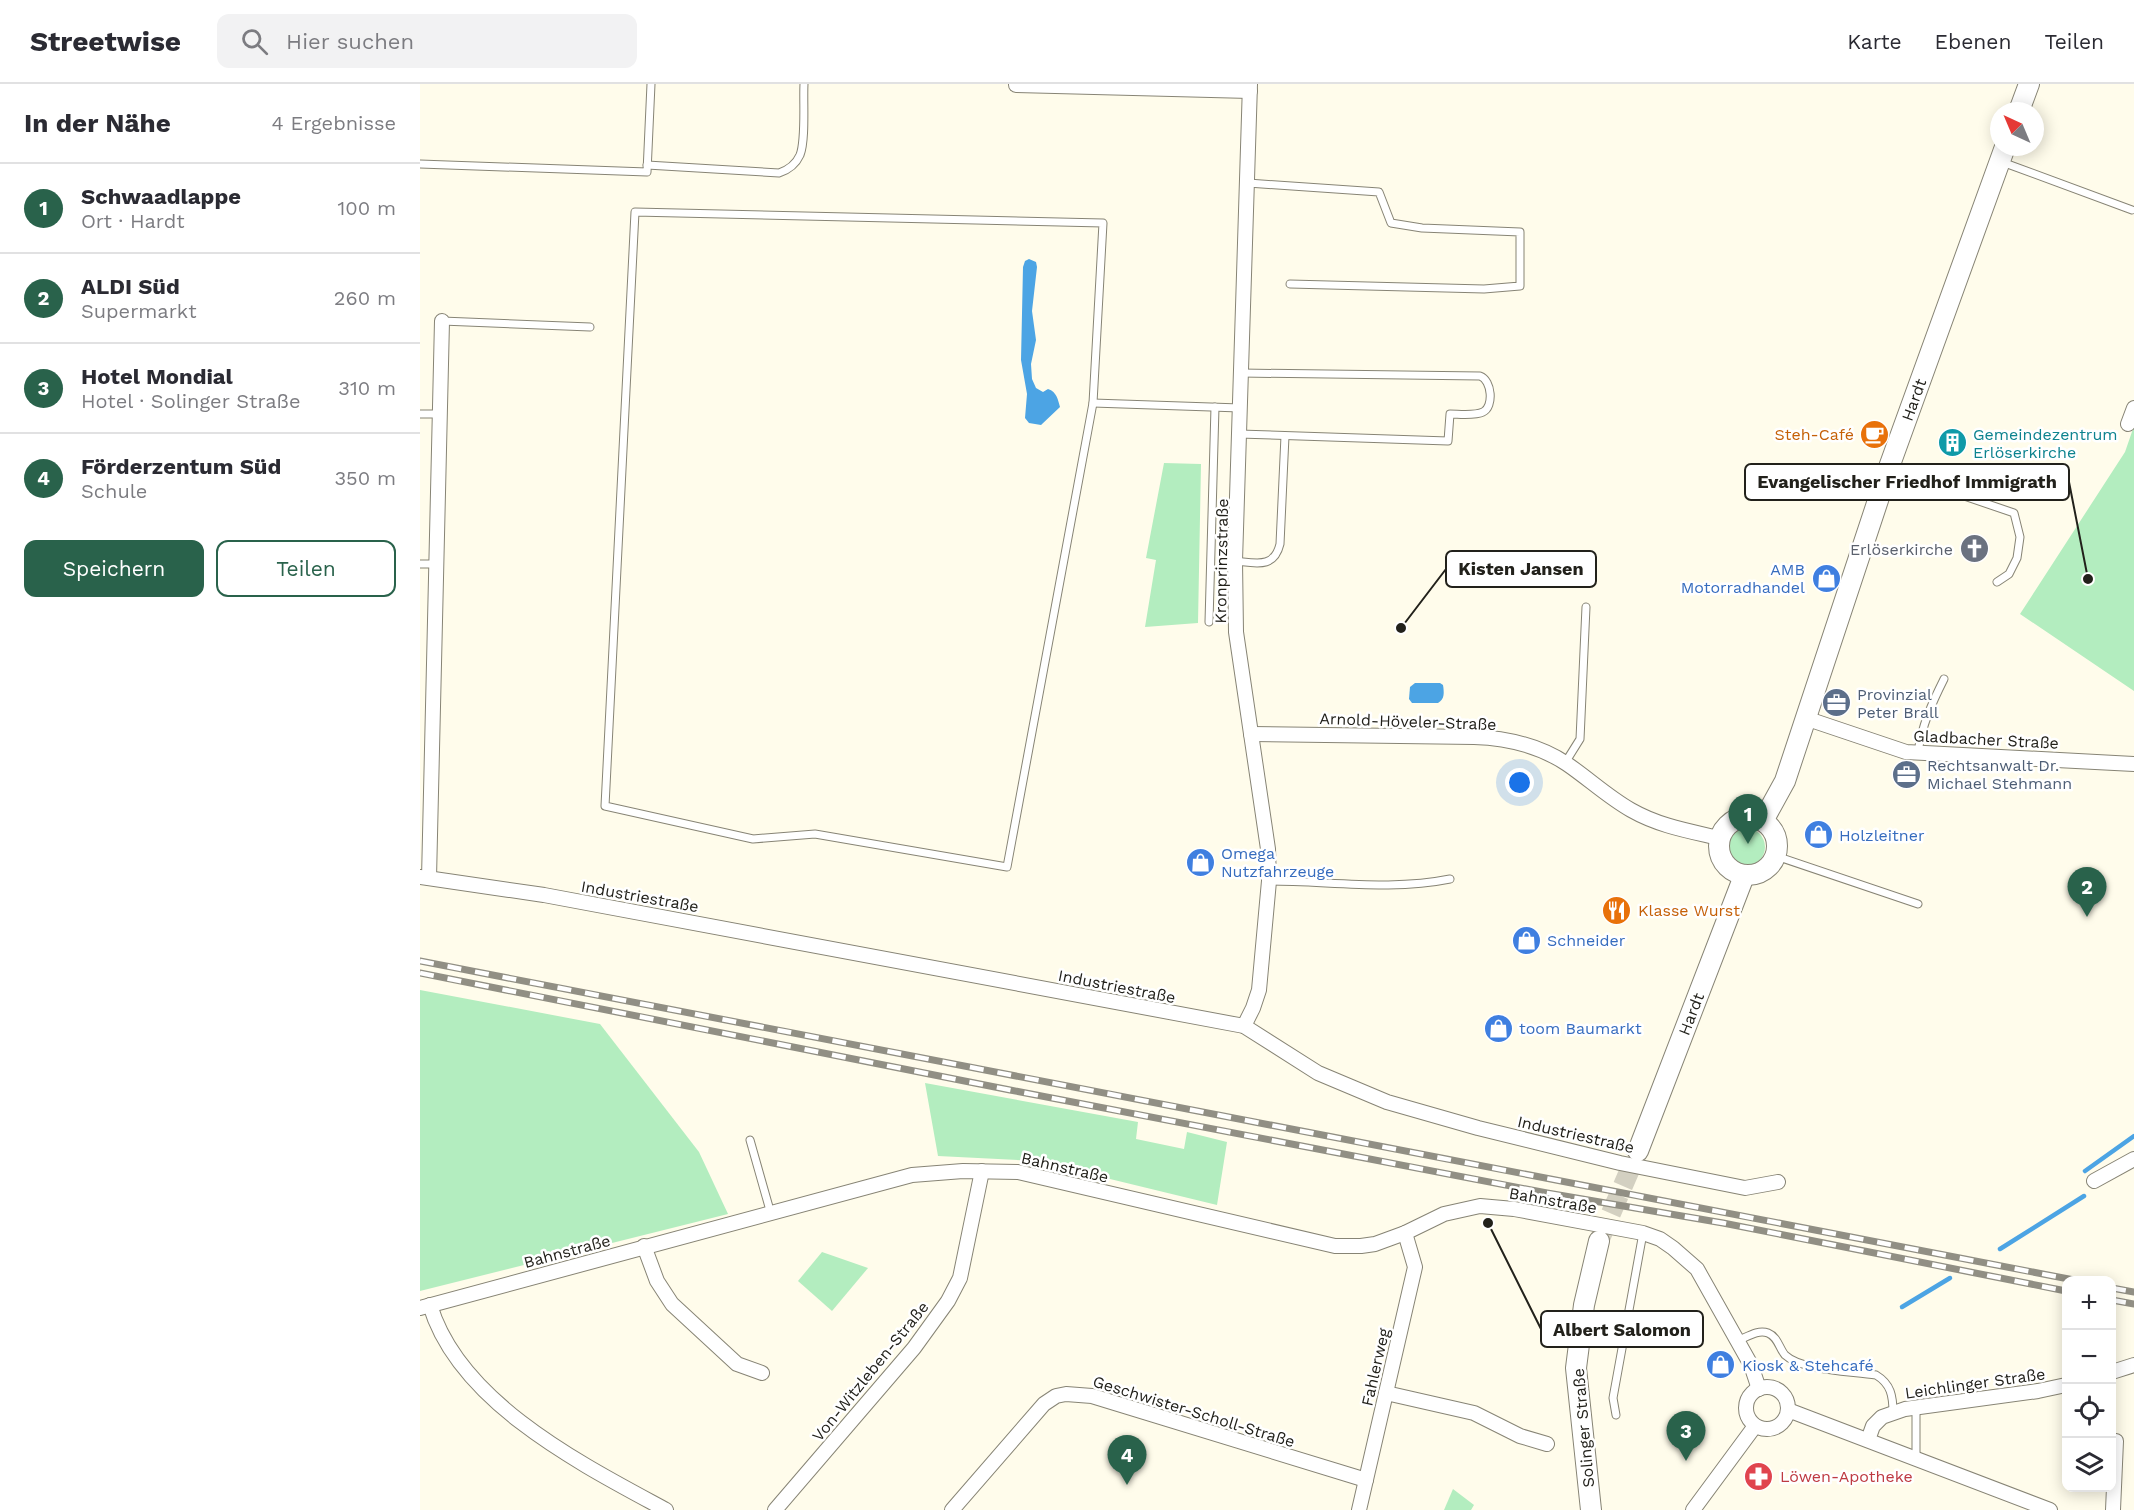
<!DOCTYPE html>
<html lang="de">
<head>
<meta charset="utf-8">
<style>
  body { margin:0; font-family:"Work Sans",sans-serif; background:#f2f2f3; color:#2b2b33 }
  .controls { position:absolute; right:18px; bottom:18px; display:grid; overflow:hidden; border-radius:12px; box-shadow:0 3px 15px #0003 }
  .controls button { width:54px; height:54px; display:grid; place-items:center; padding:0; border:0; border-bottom:2px solid #e1e1e2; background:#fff; color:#2b2b33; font:30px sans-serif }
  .compass { position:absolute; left:1570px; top:18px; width:54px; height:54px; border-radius:50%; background:#fff; box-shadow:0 3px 15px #0003; rotate:316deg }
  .you { position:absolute; left:1100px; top:699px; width:21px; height:21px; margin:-15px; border:4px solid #fff; border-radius:50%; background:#1a73e8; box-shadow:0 0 0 9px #1a73e833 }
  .badge { display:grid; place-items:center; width:39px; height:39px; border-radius:50%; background:#29624b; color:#fff; font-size:20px; font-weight:700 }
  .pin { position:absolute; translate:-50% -50px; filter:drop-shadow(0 2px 3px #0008) }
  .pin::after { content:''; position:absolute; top:32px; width:21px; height:18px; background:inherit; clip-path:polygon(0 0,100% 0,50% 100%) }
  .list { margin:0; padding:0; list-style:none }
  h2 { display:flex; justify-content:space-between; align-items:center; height:78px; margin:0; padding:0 24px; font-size:26px }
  h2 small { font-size:20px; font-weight:400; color:#7c7c81 }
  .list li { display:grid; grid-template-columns:39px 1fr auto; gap:18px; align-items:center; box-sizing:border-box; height:90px; padding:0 24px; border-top:2px solid #e1e1e2 }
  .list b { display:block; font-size:22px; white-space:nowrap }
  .list p { margin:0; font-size:20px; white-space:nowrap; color:#7c7c81 }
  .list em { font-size:20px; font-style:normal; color:#7c7c81 }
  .actions { display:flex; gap:12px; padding:18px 24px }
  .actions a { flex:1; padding:14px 0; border:2px solid #29624b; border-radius:12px; text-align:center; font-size:21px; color:#29624b }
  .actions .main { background:#29624b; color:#fff }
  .icon { flex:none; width:33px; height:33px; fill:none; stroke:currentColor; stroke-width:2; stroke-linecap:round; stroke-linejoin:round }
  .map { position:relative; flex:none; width:1714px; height:1426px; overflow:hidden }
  header { display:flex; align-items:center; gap:36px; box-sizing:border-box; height:84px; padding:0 30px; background:#fff; border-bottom:2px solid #e1e1e2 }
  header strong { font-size:28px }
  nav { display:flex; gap:33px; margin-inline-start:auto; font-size:21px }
  .search { width:420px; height:54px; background:#f2f2f3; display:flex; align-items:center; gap:15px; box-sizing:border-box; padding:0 21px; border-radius:12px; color:#7c7c81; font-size:22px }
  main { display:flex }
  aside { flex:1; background:#fff }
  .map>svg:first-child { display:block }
</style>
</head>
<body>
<header>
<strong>Streetwise</strong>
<div class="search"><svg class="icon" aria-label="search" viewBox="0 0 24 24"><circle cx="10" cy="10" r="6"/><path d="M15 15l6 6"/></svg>Hier suchen</div>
<nav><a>Karte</a><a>Ebenen</a><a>Teilen</a></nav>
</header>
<main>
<aside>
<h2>In der Nähe<small>4 Ergebnisse</small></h2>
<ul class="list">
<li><span class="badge">1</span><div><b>Schwaadlappe</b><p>Ort · Hardt</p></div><em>100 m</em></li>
<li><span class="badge">2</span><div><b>ALDI Süd</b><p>Supermarkt</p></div><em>260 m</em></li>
<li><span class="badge">3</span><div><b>Hotel Mondial</b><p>Hotel · Solinger Straße</p></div><em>310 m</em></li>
<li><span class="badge">4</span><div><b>Förderzentum Süd</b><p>Schule</p></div><em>350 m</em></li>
</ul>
<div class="actions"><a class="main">Speichern</a><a>Teilen</a></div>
</aside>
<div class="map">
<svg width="1714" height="1426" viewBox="0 0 1714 1426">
  <rect width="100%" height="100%" fill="#fffceb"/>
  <g fill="#b3edbf">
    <path d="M 1714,342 L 1714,607 L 1600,530 L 1705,368 Z"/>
    <path d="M 744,379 L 781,380 L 778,539 L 725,543 L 736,476 L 726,474 Z"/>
    <circle cx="1326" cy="763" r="19"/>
    <path d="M 0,906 L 180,940 L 279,1068 L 308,1130 L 0,1207 Z"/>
    <path d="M 505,999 L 718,1038 L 716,1055 L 764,1065 L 767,1048 L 807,1058 L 797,1121 L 616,1077 L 518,1072 Z"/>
    <path d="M 402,1168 L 448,1184 L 412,1227 L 378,1197 Z"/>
    <path d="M 1033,1405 L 1054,1421 L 1051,1426 L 1024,1426 Z"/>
  </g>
  <g fill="#4ca4e4">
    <path d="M 609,175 L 616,178 L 617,183 L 612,227 L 616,256 L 611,280 L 612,295 L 616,304 L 623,308 L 628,305 C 637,308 638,316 640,323 L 621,341 L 609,339 L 605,334 L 607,310 L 601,276 L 603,183 L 605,177 Z"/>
    <path d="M 995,599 L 1020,599 L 1023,601 C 1024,608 1025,615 1018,619 L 992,619 L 989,615 L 990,603 Z"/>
  </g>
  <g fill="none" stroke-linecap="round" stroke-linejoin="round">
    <g stroke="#4ca4e4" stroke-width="4.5">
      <path d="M 1665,1087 L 1714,1052"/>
      <path d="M 1580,1165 L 1664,1112"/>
      <path d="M 1482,1223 L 1530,1194"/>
    </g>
    <path stroke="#d3d0c1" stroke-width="20" stroke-dasharray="20 10" stroke-linecap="butt" d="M 1179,1157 L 1218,1067"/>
    <defs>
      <g id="service">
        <path d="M 1582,78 L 1712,126"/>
        <path d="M 0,80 L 227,88 L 231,0"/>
        <path d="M 227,81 L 359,89 C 368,86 376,80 380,71 C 386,56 383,17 384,0"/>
        <path d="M 828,99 L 959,108 L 971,139 L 1002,144 L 1100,148 L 1100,202 L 1064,205 L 870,200"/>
        <path d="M 215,128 L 683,139 L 673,319 L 587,783 L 395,750 L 333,755 L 185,722 Z"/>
        <path d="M 22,237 L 170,243"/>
        <path d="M 673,319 L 820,324"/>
        <path d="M 0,330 L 20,330"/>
        <path d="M 819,350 L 1028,357 L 1030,330 C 1039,330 1055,332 1063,328 C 1074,323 1072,296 1060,292 L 821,289"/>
        <path d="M 1471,387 L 1594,429 L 1600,453 L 1597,474 L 1589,490 L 1577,498"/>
        <path d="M 815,477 C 836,479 854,485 860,460 L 865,352"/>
        <path d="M 0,480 L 16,480"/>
        <path d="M 789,538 L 795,323"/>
        <path d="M 1498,668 C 1502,641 1512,619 1524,595"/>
        <path d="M 1145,679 L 1160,655 L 1166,523"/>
        <path d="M 1356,772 L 1498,820"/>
        <path d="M 849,797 C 909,797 971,807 1030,795"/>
        <path d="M 330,1056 L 351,1130"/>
        <path d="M 1317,1257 C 1327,1253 1338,1245 1348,1249 C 1358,1253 1359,1264 1365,1271 C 1382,1287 1432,1287 1456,1291 C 1471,1300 1473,1312 1473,1329"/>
        <path d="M 1196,1331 L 1193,1314 L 1223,1149"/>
        <path d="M 1496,1375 L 1496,1322"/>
      </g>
      <g id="minor">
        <path d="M 596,1 L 830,7"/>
        <path d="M 1708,340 L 1714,324"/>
        <path d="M 1385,634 L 1486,668 L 1714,680"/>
        <path d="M 831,650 L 1054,653 C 1086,654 1120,662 1147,680 C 1169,695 1188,713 1211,726 C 1239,742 1269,747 1299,754"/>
        <path d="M 0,793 L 124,811 L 824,942 L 898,989 L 967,1018 L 1058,1044 L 1200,1079 L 1325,1104 L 1358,1098"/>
        <path d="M 9,794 L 22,237"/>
        <path d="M 824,942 L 833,924 L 839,906 L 849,797 L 848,765 L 816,548 L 815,477 L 830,0"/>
        <path d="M 1674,1097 L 1714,1075"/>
        <path d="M 224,1162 L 237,1197 L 252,1220 L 317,1280 L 342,1289"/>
        <path d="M 10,1221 C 39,1319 163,1381 246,1426"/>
        <path d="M 0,1224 L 492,1091 L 543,1087 L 598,1088 L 915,1162 L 941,1162 L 955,1160 L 985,1149 L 1024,1130 L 1060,1122 L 1094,1125 L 1223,1149 L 1240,1155 L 1253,1164 L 1277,1185 L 1331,1281 L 1339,1305"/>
        <path d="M 1692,1288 L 1714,1281"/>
        <circle cx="1347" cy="1324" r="21"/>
        <path d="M 966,1309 L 1054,1329 L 1100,1352 L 1127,1360"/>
        <path d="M 1368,1326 L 1630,1426"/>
        <path d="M 1448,1356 L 1453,1342 L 1462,1333 L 1485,1325 L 1618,1307 L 1646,1301"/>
        <path d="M 355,1426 L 494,1264 L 528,1217 L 540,1194 L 562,1087"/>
        <path d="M 532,1426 L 624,1320 L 636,1312 L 646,1310 L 672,1312 L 946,1396"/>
        <path d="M 939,1426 L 995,1183 L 985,1149"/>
        <path d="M 1273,1426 L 1335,1342"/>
        <path d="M 1693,1426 L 1696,1357"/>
      </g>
      <g id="secondary">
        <path d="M 1599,27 L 1609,0"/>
        <circle cx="1328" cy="762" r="29"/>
        <path id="s1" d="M 1343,737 L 1365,697 L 1468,386 L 1585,63"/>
        <path id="s2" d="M 1218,1067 L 1324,792"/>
        <path d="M 1171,1426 L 1156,1284 L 1164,1221 L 1179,1157"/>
      </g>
    </defs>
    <use href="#service" stroke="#878475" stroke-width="9"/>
    <use href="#minor" stroke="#878475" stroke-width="16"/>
    <use href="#secondary" stroke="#878475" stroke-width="22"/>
    <use href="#service" stroke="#fff" stroke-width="7"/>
    <use href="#minor" stroke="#fff" stroke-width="14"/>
    <use href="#secondary" stroke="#fff" stroke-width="20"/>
    <defs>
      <g id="rail">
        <path d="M 0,877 L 1654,1196"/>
        <path d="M 0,889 L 590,1006 L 1127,1109 L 1303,1139 L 1646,1207"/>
        <path d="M 1692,1204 L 1714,1208"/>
        <path d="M 1692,1216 L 1714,1220"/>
      </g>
    </defs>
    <use href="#rail" stroke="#918f84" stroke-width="7"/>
    <use href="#rail" stroke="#fff" stroke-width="4.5" stroke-dasharray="14" stroke-linecap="butt"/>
  </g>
  <defs>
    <symbol id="cafe-disc" viewBox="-11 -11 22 22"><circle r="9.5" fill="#e8710a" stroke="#fff"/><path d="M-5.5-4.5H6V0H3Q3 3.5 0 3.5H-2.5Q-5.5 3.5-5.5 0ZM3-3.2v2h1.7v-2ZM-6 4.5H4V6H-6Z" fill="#fff"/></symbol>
    <symbol id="building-disc" viewBox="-11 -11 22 22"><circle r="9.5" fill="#0f9aa8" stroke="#fff"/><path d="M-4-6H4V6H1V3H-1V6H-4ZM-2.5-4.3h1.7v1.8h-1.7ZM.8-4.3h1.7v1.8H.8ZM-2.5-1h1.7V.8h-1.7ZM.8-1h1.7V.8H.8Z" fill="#fff"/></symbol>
    <symbol id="church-disc" viewBox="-11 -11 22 22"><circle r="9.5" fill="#6b7280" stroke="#fff"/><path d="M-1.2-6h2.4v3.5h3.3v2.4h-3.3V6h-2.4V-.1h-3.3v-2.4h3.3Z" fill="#fff"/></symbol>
    <symbol id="shop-disc" viewBox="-11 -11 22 22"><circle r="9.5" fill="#3f7fe0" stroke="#fff"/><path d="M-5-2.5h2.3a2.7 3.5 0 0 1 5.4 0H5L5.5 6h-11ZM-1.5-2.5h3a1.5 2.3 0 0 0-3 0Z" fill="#fff"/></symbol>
    <symbol id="office-disc" viewBox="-11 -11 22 22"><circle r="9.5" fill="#5c6f8a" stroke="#fff"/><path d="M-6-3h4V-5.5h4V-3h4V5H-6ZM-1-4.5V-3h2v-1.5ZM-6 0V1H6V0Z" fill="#fff"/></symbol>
    <symbol id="restaurant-disc" viewBox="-11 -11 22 22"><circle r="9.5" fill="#e8710a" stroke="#fff"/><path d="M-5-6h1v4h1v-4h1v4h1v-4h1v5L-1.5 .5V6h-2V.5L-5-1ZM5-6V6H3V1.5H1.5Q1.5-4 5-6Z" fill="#fff"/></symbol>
    <symbol id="pharmacy-disc" viewBox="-11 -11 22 22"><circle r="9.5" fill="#e0444e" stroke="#fff"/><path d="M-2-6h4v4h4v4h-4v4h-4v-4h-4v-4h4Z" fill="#fff"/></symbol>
  </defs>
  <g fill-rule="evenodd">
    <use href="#cafe-disc" x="1438" y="334" width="33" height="33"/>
    <use href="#building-disc" x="1516" y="342" width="33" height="33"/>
    <use href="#church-disc" x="1538" y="448" width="33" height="33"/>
    <use href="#shop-disc" x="1390" y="478" width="33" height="33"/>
    <use href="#office-disc" x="1400" y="602" width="33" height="33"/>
    <use href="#office-disc" x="1470" y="674" width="33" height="33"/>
    <use href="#shop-disc" x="1382" y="734" width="33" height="33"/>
    <use href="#shop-disc" x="764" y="762" width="33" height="33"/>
    <use href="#restaurant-disc" x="1180" y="810" width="33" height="33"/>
    <use href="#shop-disc" x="1090" y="840" width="33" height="33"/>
    <use href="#shop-disc" x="1062" y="928" width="33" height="33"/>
    <use href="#shop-disc" x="1284" y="1264" width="33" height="33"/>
    <use href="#pharmacy-disc" x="1322" y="1376" width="33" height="33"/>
  </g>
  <g text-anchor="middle" stroke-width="5" stroke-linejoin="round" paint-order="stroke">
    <g font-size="16" fill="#22211b" stroke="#fff">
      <text dy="6" stroke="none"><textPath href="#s1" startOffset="448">Hardt</textPath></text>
      <text transform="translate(801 477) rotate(-89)" y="6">Kronprinzstraße</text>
      <text transform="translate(988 637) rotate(2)" y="6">Arnold-Höveler-Straße</text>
      <text transform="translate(1566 655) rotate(3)" y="6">Gladbacher Straße</text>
      <text transform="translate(220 812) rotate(10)" y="6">Industriestraße</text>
      <text transform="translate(697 902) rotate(11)" y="6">Industriestraße</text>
      <text dy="6" stroke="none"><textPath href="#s2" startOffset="147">Hardt</textPath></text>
      <text transform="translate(1156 1050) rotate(13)" y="6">Industriestraße</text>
      <text transform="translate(645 1083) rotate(13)" y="6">Bahnstraße</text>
      <text transform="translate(1133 1116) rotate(10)" y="6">Bahnstraße</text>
      <text transform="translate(147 1167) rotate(-15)" y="6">Bahnstraße</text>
      <text transform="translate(955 1283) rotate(-77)" y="6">Fahlerweg</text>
      <text transform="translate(450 1287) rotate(-51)" y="6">Von-Witzleben-Straße</text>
      <text transform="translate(1555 1299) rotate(-8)" y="6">Leichlinger Straße</text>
      <text transform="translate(774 1327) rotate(17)" y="6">Geschwister-Scholl-Straße</text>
      <text transform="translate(1163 1344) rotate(-95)" y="6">Solinger Straße</text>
    </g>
    <g font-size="16" fill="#c56008" stroke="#fff" text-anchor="end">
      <text x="1434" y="356">Steh-Café</text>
      <text x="1218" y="832" text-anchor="start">Klasse Wurst</text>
    </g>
    <g font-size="16" fill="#0d838f" stroke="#fff" text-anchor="start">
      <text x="1553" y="356">Gemeindezentrum<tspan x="1553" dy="18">Erlöserkirche</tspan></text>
    </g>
    <g font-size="16" fill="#5b616d" stroke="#fff" text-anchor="end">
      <text x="1533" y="471">Erlöserkirche</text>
    </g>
    <g font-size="16" fill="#366cbe" stroke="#fff" text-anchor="start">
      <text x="1385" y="491" text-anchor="end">AMB<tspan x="1385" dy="18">Motorradhandel</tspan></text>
      <text x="1419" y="757">Holzleitner</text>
      <text x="801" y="775">Omega<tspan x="801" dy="18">Nutzfahrzeuge</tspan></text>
      <text x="1127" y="862">Schneider</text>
      <text x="1099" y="950">toom Baumarkt</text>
      <text x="1322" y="1287">Kiosk &amp; Stehcafé</text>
    </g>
    <g font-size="16" fill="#4e5e75" stroke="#fff" text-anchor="start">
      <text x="1437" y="616">Provinzial<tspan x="1437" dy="18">Peter Brall</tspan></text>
      <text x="1507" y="687">Rechtsanwalt Dr.<tspan x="1507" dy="18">Michael Stehmann</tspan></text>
    </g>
    <g font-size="16" fill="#be3a42" stroke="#fff" text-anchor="start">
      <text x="1360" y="1398">Löwen-Apotheke</text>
    </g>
  </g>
  <path fill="none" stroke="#22211b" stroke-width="2" d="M1668 495L1649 398M981 544L1026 485M1068 1139L1121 1245"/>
  <g fill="#22211b" stroke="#fff" stroke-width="2">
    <circle cx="1668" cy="495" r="6"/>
    <circle cx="981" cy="544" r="6"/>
    <circle cx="1068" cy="1139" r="6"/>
  </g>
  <g fill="#fff" stroke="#22211b" stroke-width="2">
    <rect x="1325" y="380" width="324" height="36" rx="6"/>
    <rect x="1026" y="467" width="150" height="36" rx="6"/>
    <rect x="1121" y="1227" width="162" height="36" rx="6"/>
  </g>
  <g font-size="18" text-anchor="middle" font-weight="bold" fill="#22211b">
    <text x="1487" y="404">Evangelischer Friedhof Immigrath</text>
    <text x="1101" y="491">Kisten Jansen</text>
    <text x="1202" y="1252">Albert Salomon</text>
  </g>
</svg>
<div class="controls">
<button>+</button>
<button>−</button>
<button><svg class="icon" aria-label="locate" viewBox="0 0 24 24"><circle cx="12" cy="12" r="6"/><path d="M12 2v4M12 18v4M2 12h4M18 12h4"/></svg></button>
<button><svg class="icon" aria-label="layers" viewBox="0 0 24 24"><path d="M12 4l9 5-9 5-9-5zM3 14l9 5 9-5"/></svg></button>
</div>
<svg class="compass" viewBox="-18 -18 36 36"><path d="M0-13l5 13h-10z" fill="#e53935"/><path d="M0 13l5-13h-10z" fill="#7c7c81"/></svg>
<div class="you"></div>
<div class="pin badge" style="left:1328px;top:760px">1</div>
<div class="pin badge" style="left:1667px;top:833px">2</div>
<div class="pin badge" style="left:1266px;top:1377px">3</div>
<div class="pin badge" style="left:707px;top:1401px">4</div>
</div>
</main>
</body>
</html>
